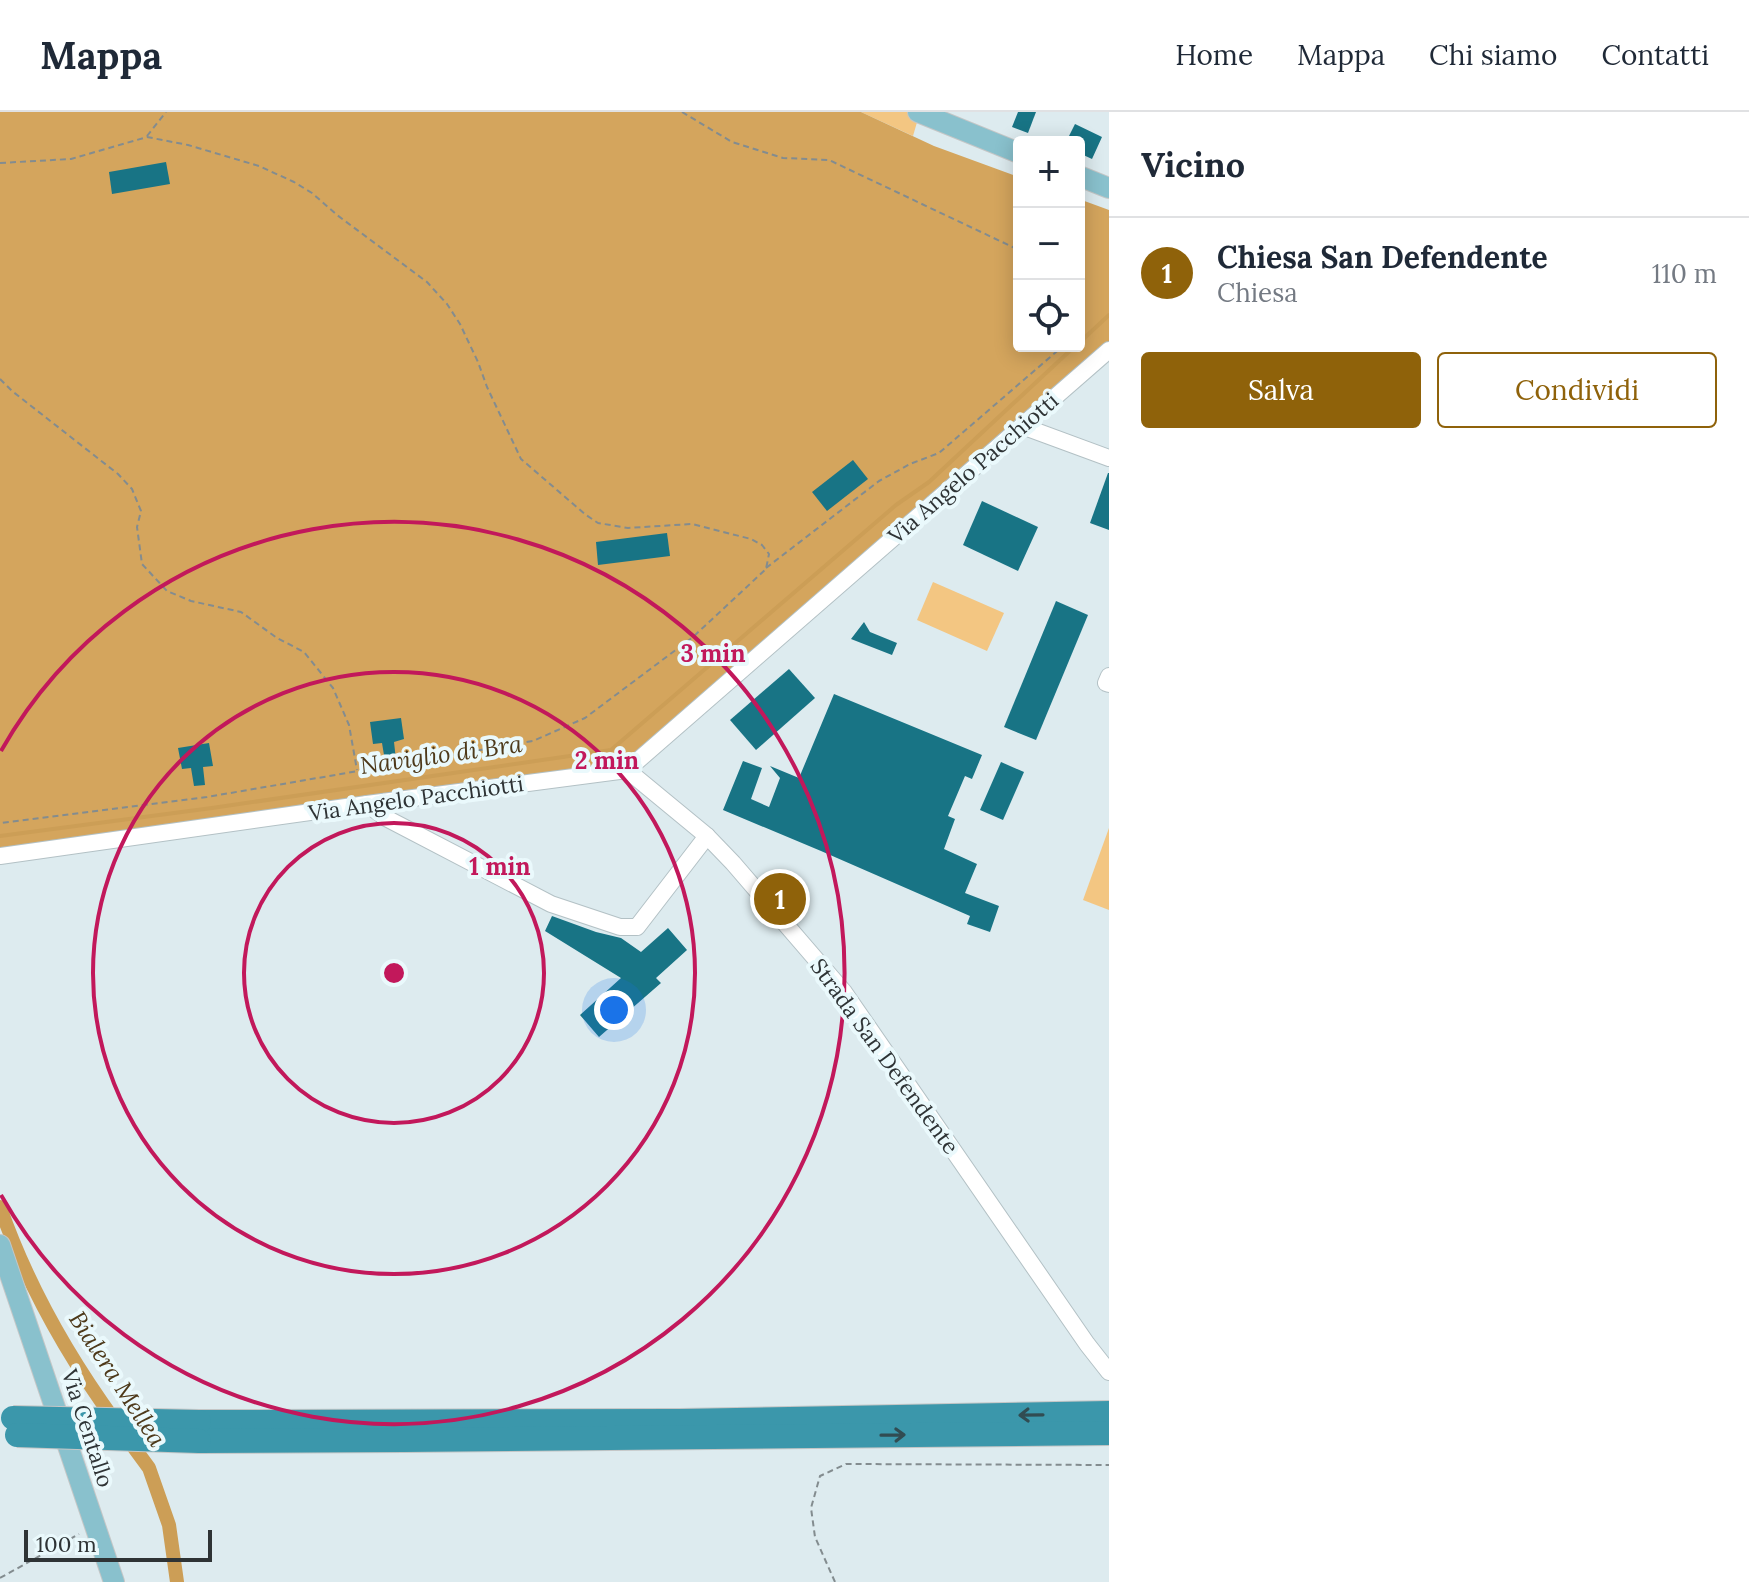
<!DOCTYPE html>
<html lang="it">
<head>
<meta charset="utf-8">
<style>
  body { margin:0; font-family:Lora,serif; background:#f6f6f7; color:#1f2937 }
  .controls { position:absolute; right:24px; top:24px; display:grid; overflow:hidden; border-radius:8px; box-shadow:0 4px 20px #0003 }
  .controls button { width:72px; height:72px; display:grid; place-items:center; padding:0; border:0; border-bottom:2px solid #e0e1e3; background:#fff; color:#1f2937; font:40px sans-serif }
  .scale { position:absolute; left:24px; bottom:20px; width:188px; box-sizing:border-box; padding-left:8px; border:4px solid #2e3335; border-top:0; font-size:22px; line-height:28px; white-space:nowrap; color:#2e3335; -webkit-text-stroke:6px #eaf9fc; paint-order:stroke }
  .you { position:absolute; left:614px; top:898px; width:28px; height:28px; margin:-20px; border:6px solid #fff; border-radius:50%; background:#1a73e8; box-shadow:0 0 0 12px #1a73e833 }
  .badge { display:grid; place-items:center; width:52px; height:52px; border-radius:50%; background:#8f620a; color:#fff; font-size:26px; font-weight:700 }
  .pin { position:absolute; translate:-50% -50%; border:4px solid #fff; box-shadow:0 2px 8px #0006 }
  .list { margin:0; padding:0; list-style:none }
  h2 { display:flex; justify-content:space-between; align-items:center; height:104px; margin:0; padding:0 32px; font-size:34px }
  h2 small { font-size:26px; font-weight:400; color:#747a83 }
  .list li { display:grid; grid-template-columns:52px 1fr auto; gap:24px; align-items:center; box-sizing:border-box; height:112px; padding:0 32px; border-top:2px solid #e0e1e3 }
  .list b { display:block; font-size:30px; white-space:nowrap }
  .list p { margin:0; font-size:26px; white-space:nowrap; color:#747a83 }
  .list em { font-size:26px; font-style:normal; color:#747a83 }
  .actions { display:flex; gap:16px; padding:24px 32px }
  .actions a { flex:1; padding:18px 0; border:2px solid #8f620a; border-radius:8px; text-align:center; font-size:28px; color:#8f620a }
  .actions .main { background:#8f620a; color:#fff }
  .icon { flex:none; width:44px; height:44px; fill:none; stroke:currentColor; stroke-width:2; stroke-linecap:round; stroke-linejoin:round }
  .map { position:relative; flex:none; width:1109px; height:1470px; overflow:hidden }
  header { display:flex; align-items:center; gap:48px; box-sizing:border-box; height:112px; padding:0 40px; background:#fff; border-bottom:2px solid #e0e1e3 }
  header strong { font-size:38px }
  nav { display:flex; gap:44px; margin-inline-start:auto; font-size:28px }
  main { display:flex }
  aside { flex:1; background:#fff }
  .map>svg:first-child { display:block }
</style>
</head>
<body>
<header>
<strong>Mappa</strong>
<nav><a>Home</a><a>Mappa</a><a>Chi siamo</a><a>Contatti</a></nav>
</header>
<main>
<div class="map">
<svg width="1109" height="1470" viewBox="0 0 1109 1470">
  <rect width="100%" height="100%" fill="#ddebef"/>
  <g fill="#f3c682">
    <path d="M 861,0 L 920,0 L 913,24 Z"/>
    <path d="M 933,470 L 1004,501 L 987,539 L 917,508 Z"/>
    <path d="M 1109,716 L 1109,798 L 1083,788 Z"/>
  </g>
  <path fill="#d4a55d" d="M 0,0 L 861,0 L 934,34 L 1019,65 L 1019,234 L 1079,234 L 1079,87 L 1109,98 L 1109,231 L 621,652 L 0,736 Z"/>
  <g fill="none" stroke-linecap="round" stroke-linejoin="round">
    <g stroke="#cc9e56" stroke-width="4">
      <path d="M 1079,231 L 1109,203"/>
      <path d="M 0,724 L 212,696 L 611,638 L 896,393 L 929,370 L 1075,234"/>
    </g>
    <g stroke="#cc9e56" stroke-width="14">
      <path d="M 0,1095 C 27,1172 67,1243 115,1309"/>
      <path d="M 127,1326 L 149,1356 L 169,1413 L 177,1470"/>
    </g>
  </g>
  <g fill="#187485">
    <path d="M 1018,0 L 1036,0 L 1028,21 L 1012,15 Z"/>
    <path d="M 1075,12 L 1102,25 L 1092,47 L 1079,41 L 1079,30 L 1066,30 Z"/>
    <path d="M 166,50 L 170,72 L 112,82 L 109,60 Z"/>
    <path d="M 853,348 L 868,367 L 827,399 L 812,380 Z"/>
    <path d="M 1108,361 L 1109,361 L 1109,418 L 1090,411 Z"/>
    <path d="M 982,389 L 1038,415 L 1018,459 L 963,433 Z"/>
    <path d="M 667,421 L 670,444 L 598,453 L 596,430 Z"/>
    <path d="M 1056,489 L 1088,503 L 1036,628 L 1004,615 Z"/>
    <path d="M 864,510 L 870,520 L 897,531 L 892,543 L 851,527 Z"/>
    <path d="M 789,557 L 815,586 L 756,638 L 730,608 Z"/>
    <path d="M 834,582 L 982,643 L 972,667 L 965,664 L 948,704 L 955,707 L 944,737 L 977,752 L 965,781 L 999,794 L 990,820 L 967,812 L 970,804 L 821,739 L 723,698 L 743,649 L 762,656 L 751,687 L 769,695 L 780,666 L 770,654 L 799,666 Z"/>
    <path d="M 401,606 L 404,627 L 394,630 L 396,648 L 385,649 L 382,631 L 373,632 L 370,610 Z"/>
    <path d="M 209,631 L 213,654 L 203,655 L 205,673 L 194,674 L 191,656 L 182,657 L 178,636 Z"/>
    <path d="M 1001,650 L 1024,660 L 1003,708 L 980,698 Z"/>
    <path d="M 773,773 L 794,790 L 788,798 L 770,777 Z"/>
    <path d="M 552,804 L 596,820 L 621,826 L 641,840 L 668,816 L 687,838 L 656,866 L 661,871 L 599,925 L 580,903 L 621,866 L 545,819 Z"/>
  </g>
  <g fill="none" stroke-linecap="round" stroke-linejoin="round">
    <defs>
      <g id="minor">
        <path d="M 1022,314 L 1109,346"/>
        <path d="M 1109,564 L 1106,571 L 1109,572"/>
        <path d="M 627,658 L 707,724 L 733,751 L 844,880 L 1087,1232 L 1109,1260"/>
        <path d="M 367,692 L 386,706 L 551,792 L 620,815 L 637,815 L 707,724"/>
        <path d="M 0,744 L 367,692 L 627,658 L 1109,238"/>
      </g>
      <g id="major">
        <path d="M 918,0 L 1019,41"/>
        <path d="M 1079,64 L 1109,76"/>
        <path d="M 0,1133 L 114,1470"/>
      </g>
      <g id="highway">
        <path d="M 199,1310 L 680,1309 L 1109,1301"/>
        <path d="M 199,1329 L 404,1328 L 1109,1321"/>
      </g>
    </defs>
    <use href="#minor" stroke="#b3c1c5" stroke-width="18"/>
    <use href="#major" stroke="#c4c6c6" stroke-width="22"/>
    <use href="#highway" stroke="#c4c6c6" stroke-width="26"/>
    <g stroke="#838c8f" stroke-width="2" stroke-dasharray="6 4" stroke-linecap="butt">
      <path d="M 682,0 L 732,30 L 783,46 L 829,48 L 1019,138"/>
      <path d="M 147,24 L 166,0"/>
      <path d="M 0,51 L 71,47 L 147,25 L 188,33 L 259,54 L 294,70 L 312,81 L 337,103 L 427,170 L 447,192 L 460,212 L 478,250 L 487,275 L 521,347 L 586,403 L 598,411 L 628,416 L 692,412 L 751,427 L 762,433 L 769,442 L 766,457 L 693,525 L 585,606 L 533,629 L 207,685 L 0,711"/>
      <path d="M 0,267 L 12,279 L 118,362 L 132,377 L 141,399 L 137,415 L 142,452 L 167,479 L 191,489 L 241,500 L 277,526 L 304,540 L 333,576 L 349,613 L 357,658"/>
      <path d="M 766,456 L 879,369 L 910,352 L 939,341 L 1063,234"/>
      <path d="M 0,1466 L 79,1422"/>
      <path d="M 835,1470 L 815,1425 L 811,1396 L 820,1364 L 846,1352 L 1109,1353"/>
    </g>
    <use href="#minor" stroke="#fff" stroke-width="16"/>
    <use href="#major" stroke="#89c1cd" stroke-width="20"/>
    <use href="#highway" stroke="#3b97ab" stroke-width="24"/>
    <defs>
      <g id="highway-bridge">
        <path d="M 13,1306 L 199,1310"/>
        <path d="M 17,1323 L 199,1329"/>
      </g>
    </defs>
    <use href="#highway-bridge" stroke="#c4c6c6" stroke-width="26" stroke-linecap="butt"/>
    <use href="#highway-bridge" stroke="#3b97ab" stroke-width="24"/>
  </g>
  <defs><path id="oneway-shaft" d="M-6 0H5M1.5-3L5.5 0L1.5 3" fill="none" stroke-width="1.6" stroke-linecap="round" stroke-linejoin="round" transform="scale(2)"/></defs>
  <g stroke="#314c52">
    <use href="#oneway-shaft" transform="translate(1031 1303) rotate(179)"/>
    <use href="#oneway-shaft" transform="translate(893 1323) rotate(-1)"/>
  </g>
  <g fill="none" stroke="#c2185b" stroke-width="4">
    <circle cx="394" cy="861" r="150"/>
    <circle cx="394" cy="861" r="301"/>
    <path d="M1 639A451 451 0 1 1 1 1083"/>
  </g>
  <g text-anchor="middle" stroke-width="8" stroke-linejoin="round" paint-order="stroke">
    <g font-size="22" fill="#2e3335" stroke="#eaf9fc">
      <text transform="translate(973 356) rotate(-41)" y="8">Via Angelo Pacchiotti</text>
      <text transform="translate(416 686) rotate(-8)" y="8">Via Angelo Pacchiotti</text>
      <text transform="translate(885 944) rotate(54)" y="8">Strada San Defendente</text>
      <text transform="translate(88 1316) rotate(72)" y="8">Via Centallo</text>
    </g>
    <g font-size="24" font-style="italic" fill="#4d391a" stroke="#eaf9fc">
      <text transform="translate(441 643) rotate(-8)" y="8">Naviglio di Bra</text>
      <text transform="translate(117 1267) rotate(57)" y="8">Bialera Mellea</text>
    </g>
  </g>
  <circle cx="394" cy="861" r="12" fill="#c2185b" stroke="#eaf9fc" stroke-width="4"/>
  <g font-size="24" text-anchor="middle" font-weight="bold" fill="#c2185b" stroke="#eaf9fc" stroke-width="8" stroke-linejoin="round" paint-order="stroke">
    <text x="713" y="550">3 min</text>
    <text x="607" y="657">2 min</text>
    <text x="500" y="763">1 min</text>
  </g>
</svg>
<div class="controls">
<button>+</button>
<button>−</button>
<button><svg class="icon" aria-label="locate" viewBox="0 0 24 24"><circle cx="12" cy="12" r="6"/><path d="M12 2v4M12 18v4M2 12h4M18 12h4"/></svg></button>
</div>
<div class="scale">100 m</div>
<div class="you"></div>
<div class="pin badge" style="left:780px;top:787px">1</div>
</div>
<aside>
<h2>Vicino<small></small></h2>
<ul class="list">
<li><span class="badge">1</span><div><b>Chiesa San Defendente</b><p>Chiesa</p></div><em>110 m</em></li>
</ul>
<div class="actions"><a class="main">Salva</a><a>Condividi</a></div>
</aside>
</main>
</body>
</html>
